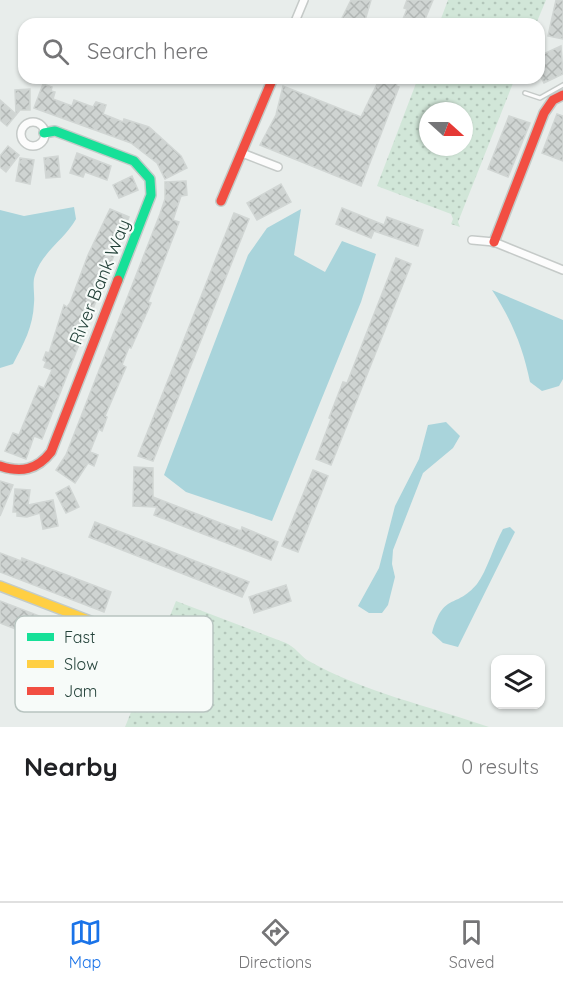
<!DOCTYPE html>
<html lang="en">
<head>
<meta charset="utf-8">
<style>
  body { margin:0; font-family:Quicksand,sans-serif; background:#f6f6f6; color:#202124 }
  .controls { position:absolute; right:18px; bottom:18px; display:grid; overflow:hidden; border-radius:12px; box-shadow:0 2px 4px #0004 }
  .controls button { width:54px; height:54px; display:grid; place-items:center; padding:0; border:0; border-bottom:2px solid #e0e0e0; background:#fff; color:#202124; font:30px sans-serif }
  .compass { position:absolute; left:419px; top:102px; width:54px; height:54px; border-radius:50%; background:#fff; box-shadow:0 2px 4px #0004; rotate:111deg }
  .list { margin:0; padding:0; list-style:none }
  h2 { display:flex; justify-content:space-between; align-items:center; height:78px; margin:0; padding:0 24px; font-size:26px }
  h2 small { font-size:20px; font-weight:400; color:#757577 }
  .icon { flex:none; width:33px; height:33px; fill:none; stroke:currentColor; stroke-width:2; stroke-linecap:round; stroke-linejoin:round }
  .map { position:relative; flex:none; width:563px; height:727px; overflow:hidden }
  .search { position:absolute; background:#fff; box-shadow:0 2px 4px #0004; left:18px; right:18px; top:18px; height:66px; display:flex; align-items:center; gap:15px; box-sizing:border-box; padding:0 21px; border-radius:18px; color:#757577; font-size:22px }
  .sheet { height:174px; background:#fff }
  nav { display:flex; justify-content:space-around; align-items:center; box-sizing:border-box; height:84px; border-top:2px solid #e0e0e0; background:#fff; font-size:16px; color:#757577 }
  nav a { display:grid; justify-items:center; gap:3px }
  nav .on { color:#1a73e8 }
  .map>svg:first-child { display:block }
</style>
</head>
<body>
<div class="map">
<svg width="563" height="727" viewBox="0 0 563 727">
  <defs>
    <pattern id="green-dots" width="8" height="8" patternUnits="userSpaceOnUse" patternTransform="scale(1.5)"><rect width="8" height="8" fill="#d1e6d8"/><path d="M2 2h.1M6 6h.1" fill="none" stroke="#b3c6ba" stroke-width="1.8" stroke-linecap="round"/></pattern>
    <pattern id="building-cross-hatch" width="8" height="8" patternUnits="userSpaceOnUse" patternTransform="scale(1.5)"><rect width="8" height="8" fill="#cfd4d2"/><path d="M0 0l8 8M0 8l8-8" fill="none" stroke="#b2b7b5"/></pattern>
  </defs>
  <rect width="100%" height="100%" fill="#e8edeb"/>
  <g fill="url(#green-dots)" fill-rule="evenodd">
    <path d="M 448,0 L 546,0 L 536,24 L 439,24 Z"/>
    <path d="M 418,78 L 515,78 L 458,222 L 460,227 L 451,224 L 453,219 L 451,214 L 377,186 ZM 428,111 L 464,111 L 464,147 L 428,147 Z"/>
    <path d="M 176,601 L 286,643 C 295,647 300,655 307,660 C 363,692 429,706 489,727 L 125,727 Z"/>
  </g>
  <g fill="#a9d4db">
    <path d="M 74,207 L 76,219 C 65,239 42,252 35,275 C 32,283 35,294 34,303 C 33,327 24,343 13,364 L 0,368 L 0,210 L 24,216 Z"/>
    <path d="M 301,209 L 294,255 L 325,272 L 342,241 L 376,254 L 361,302 L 272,521 L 186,492 L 164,475 L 248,255 L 267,228 Z"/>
    <path d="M 492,290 L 563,320 L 563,379 L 559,386 L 542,391 L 530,382 C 523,347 511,319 492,290 Z"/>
    <path d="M 446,422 L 460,436 L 453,448 L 423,473 L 393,550 L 392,564 L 395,577 L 388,605 L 382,613 L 369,613 L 358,606 L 379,568 L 395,506 L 419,459 L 428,425 Z"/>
    <path d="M 510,527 L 515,532 L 458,647 L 443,643 L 432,633 C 444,591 455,610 477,584 C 487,571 494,545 503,529 Z"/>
  </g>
  <g fill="url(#building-cross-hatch)" stroke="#d1d6d4" stroke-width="1.5">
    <path d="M 351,0 L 371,0 L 364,24 L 339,24 Z"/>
    <path d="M 407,0 L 433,0 L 423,24 L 401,24 L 407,9 L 404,8 Z"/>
    <path d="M 556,0 L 563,0 L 563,39 L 548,36 Z"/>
    <path d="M 561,46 L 563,74 L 544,83 L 539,73 L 539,56 Z"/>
    <path d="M 380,78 L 399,78 L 396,86 L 399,87 L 361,186 L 260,145 L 276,115 L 283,86 L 361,117 Z"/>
    <path d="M 43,84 L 52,87 L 51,91 L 55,92 L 53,99 L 72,106 L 74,100 L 93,107 L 96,102 L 106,105 L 103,114 L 123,122 L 124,119 L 149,127 L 181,156 L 187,168 L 165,179 L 157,163 L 131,143 L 34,108 Z"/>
    <path d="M 30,89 L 30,110 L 20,110 L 7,126 L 0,120 L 0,100 L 16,114 L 15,90 Z"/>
    <path d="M 557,114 L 563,116 L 563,161 L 542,153 Z"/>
    <path d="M 509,116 L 530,123 L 508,177 L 488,169 Z"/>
    <path d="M 8,146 L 19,155 L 6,172 L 0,167 L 0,156 Z"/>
    <path d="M 77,153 L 111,166 L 107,180 L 85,172 L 83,177 L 70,173 Z"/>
    <path d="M 58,156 L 60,177 L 46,178 L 44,158 Z"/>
    <path d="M 20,158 L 34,160 L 30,184 L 16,181 Z"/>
    <path d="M 132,176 L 138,190 L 119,198 L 113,185 Z"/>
    <path d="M 186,181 L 187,195 L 181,196 L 173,220 L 179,222 L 148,302 L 151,303 L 131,348 L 129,347 L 122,365 L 126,367 L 105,416 L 107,417 L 102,431 L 99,429 L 91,449 L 90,452 L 98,455 L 94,466 L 88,463 L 75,483 L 56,470 L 66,455 L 160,214 L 165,199 L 165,182 Z"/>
    <path d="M 281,184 L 291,202 L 257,220 L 247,203 Z"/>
    <path d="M 342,208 L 384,225 L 387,217 L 423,230 L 418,246 L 374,231 L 371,238 L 336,224 Z"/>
    <path d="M 110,209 L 129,217 L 42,439 L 34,436 L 26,459 L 5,451 L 13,433 L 19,435 L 39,386 L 44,388 L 52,370 L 44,367 L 46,362 L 43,360 L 46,352 L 49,353 L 64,305 L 67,307 L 70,303 L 88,255 Z"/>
    <path d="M 234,213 L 249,219 L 153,461 L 138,456 Z"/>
    <path d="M 396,258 L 411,264 L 331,465 L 316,459 L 331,419 L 329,418 L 343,382 L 347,383 Z"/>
    <path d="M 134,467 L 153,468 L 153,497 L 241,531 L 242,527 L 278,542 L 271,560 L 154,515 L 157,507 L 133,506 Z"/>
    <path d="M 313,470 L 328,476 L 298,552 L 282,546 Z"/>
    <path d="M 0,481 L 13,485 L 0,516 Z"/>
    <path d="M 69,486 L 79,507 L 66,513 L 56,493 Z"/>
    <path d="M 15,489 L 30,490 L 28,505 L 53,500 L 58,526 L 43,529 L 40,513 L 27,517 L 17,516 L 17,512 L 13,512 Z"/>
    <path d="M 95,522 L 249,582 L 242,597 L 89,537 Z"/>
    <path d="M 0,553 L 21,561 L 22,558 L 111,592 L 104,612 L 0,572 Z"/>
    <path d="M 286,585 L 291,601 L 254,613 L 249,597 Z"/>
    <path d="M 0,601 L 143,656 L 135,676 L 116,666 L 115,669 L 96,661 L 94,666 L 81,660 L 83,656 L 58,646 L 56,651 L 47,647 L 48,643 L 44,640 L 0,623 Z"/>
  </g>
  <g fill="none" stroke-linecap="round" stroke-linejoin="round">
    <defs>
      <path id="lane" d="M 525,93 L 540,98 L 563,85"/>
      <g id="street">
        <path d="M 294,24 L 304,0"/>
        <circle cx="33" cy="134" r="12"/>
        <path d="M 242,153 L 278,167"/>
        <path d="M 472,240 L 494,242 L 563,270"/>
      </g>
      <path id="fast" d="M 44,133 L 55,131 L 134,161 L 150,179 L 151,195 L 118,280"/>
      <path id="slow" d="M 0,586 L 101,625 L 137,627"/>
      <g id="jam">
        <path d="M 221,201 L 273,78"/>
        <path d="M 494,242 L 544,113 L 553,100 L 563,95"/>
        <path d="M 0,466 C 21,473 37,470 51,452 L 118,280"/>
      </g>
    </defs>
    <use href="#lane" stroke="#c5cac8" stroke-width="6"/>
    <use href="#street" stroke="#c5cac8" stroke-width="10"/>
    <use href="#fast" stroke="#c3cbc8" stroke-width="12"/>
    <use href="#slow" stroke="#c3cbc8" stroke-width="12"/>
    <use href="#jam" stroke="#c3cbc8" stroke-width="12"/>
    <use href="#lane" stroke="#fcfcfc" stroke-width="3"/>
    <use href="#street" stroke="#fcfcfc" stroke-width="7"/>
    <use href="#fast" stroke="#16e098" stroke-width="9"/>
    <use href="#slow" stroke="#ffcf43" stroke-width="9"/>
    <use href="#jam" stroke="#f24e42" stroke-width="9"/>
  </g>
  <g text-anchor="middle" stroke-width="4.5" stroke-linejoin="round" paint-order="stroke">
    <g font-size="18" fill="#24423a" stroke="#f7fbf9">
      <text transform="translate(100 282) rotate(-68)" y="6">River Bank Way</text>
    </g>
  </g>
  <rect x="15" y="616" width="198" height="96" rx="9" fill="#f7fbf9" stroke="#b8c4c0" stroke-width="1.5"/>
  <rect x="27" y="633" width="27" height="8" fill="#16e098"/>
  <rect x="27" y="660" width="27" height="8" fill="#ffcf43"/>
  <rect x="27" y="687" width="27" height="8" fill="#f24e42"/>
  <g font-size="16" fill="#24423a">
    <text x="64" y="643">Fast</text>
    <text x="64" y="670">Slow</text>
    <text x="64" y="697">Jam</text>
  </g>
</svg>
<div class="controls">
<button><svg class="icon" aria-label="layers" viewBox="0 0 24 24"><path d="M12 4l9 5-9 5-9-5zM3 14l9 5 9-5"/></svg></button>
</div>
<svg class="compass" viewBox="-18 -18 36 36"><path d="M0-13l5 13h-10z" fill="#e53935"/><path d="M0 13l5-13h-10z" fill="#757577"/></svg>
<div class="search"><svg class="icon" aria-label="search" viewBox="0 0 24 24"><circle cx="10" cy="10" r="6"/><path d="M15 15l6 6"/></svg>Search here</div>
</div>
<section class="sheet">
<h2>Nearby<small>0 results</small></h2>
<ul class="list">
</ul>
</section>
<nav>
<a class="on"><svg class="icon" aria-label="map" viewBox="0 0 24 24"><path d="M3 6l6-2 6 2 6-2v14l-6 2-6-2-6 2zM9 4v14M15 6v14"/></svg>Map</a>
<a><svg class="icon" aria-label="directions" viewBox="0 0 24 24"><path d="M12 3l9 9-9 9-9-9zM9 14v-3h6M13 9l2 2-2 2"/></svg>Directions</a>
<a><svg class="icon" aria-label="saved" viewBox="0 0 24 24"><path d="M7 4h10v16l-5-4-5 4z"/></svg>Saved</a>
</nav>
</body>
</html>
